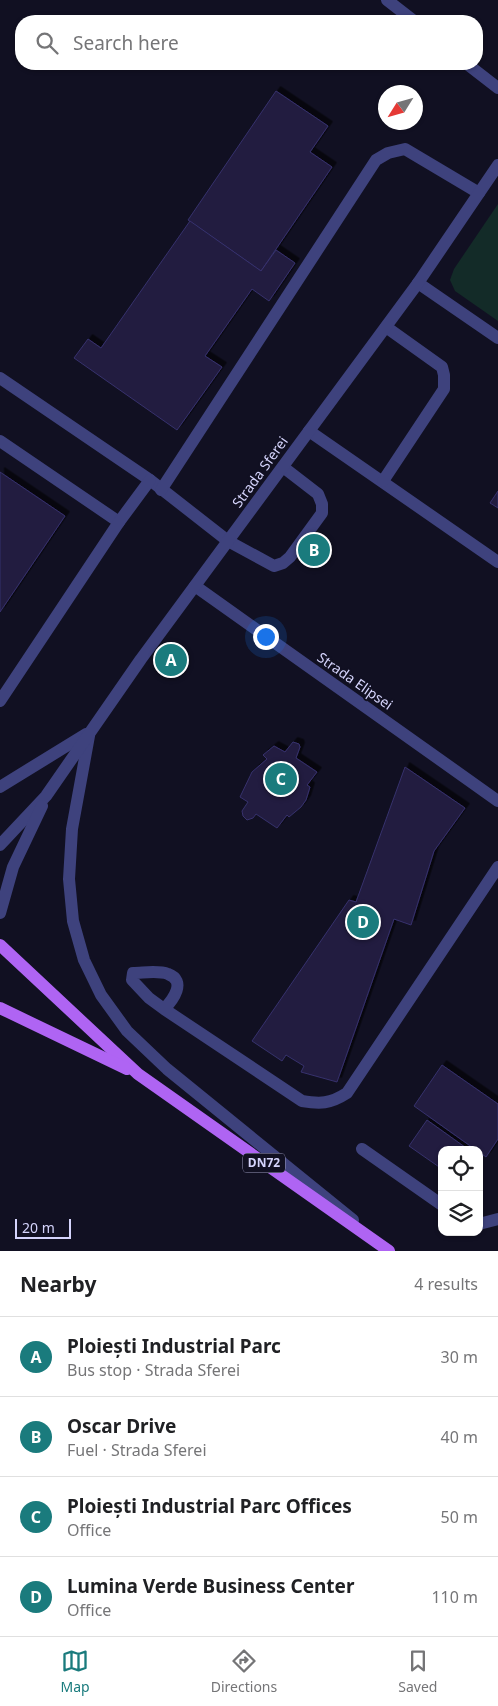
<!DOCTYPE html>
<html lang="en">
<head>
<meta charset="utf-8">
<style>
  body { margin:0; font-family:"Noto Sans",sans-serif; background:#f2f2f2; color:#202124 }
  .controls { position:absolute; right:15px; bottom:15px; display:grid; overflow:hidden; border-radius:10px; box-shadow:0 1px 4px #0004 }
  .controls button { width:45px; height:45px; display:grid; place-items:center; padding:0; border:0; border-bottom:1px solid #e0e0e0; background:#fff; color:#202124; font:25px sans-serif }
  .compass { position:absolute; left:378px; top:85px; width:45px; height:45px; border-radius:50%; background:#fff; box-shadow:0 1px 4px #0004; rotate:233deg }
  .scale { position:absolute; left:15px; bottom:12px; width:56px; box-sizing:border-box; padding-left:5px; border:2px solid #d5d4fc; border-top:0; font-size:14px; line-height:18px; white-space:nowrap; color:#d5d4fc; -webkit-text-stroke:4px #111022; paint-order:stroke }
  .you { position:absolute; left:265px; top:636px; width:18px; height:18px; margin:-12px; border:4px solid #fff; border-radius:50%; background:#1a73e8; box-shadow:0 0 0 8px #1a73e833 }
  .badge { display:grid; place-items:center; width:32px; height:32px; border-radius:50%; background:#1a7b7d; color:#fff; font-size:16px; font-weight:700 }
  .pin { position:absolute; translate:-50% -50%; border:2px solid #fff; box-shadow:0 1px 5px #0006 }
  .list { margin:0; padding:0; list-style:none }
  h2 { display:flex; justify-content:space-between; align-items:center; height:65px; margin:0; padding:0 20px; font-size:21px }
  h2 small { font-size:16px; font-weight:400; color:#757577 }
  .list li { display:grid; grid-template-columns:32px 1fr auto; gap:15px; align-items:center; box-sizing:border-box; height:80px; padding:0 20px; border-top:1px solid #e0e0e0 }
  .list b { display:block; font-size:19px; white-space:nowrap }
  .list p { margin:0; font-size:16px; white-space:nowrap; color:#757577 }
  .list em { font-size:16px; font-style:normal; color:#757577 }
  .icon { flex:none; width:28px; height:28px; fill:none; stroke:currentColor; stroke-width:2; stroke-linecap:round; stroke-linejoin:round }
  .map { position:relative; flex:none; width:498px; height:1251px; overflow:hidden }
  .search { position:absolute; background:#fff; box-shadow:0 1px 4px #0004; left:15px; right:15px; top:15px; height:55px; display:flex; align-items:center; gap:12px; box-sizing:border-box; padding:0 18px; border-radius:20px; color:#757577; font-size:19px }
  .sheet { height:385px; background:#fff }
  nav { display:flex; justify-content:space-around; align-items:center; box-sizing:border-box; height:70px; border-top:1px solid #e0e0e0; background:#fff; font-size:14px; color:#757577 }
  nav a { display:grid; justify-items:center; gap:2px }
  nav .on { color:#1a7b7d }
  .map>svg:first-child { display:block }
</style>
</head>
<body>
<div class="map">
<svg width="498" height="1251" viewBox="0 0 498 1251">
  <defs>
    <filter id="shadow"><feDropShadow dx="4.5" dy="-4.5" stdDeviation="0" flood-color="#0009"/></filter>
  </defs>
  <rect width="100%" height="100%" fill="#111022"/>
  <path fill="#132b28" d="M 498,204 L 498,321 L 455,291 L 450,280 L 454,269 Z"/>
  <g fill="#211d41" stroke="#37316c" filter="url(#shadow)">
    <path d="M 276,91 L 328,126 L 310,152 L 332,167 L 261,271 L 188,220 Z"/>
    <path d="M 190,221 L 261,271 L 276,250 L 295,263 L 269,301 L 252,289 L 205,356 L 222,367 L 177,430 L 74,358 L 88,339 L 101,348 Z"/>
    <path d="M 0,472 L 65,516 L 0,612 Z"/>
    <path d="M 498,491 L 498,508 L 490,503 Z"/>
    <path d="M 293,742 L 299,744 L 300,747 L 296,758 L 317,772 L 307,785 L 310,787 L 306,800 L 301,807 L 289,817 L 287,815 L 277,828 L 256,814 L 253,818 L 247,820 L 243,816 L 242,811 L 248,802 L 240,797 L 252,772 L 267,759 L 263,755 L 274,746 L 285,752 Z"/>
    <path d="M 405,767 L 465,808 L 434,851 L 411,925 L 394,919 L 337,1082 L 301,1072 L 304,1066 L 286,1055 L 282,1061 L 252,1041 L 349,900 L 356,902 Z"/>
    <path d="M 442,1065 L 498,1104 L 498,1139 L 486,1157 L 479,1152 L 479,1150 L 476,1150 L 414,1106 Z"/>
    <path d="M 427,1120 L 469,1150 L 442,1150 L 442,1169 L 409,1146 Z"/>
  </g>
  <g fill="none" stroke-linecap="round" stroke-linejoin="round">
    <g stroke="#3e427d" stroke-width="12">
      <path d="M 387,0 L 414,21"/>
      <path d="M 467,64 L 498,88"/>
      <path d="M 418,283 L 498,338"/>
      <path d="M 0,378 L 150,480 L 228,541 L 274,566 L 283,563 L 290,557 L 322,513 L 322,504 L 318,494 L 283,467"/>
      <path d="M 309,431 L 498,562"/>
      <path d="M 0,441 L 119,522"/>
      <path d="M 383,481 L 444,389 L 444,375 L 442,367 L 386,327"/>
      <path d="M 161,490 L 376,160 L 388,153 L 405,149 L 479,193"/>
      <path d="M 195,586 L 498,801"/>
      <path d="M 0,701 L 119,522 L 150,480"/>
      <path d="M 89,736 L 72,829 L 69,879 L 73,921 L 84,960 L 101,995 L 127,1031 L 167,1069 L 353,1220"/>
      <path d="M 0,787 L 86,734"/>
      <path d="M 0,845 L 46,796 L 141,659 L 418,283 L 498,165"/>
      <path d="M 0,913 L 13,867 L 42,806"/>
      <path d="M 164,1009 C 173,1000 187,981 168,974 C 158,970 143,973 133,973 L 132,980 L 149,998 L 164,1009 L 302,1101 C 320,1104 330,1104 347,1093 L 498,867"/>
      <path d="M 362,1149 L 442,1205"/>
      <path d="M 479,1224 L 498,1219"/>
    </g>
    <g stroke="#af64f3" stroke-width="12">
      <path d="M 0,945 L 138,1074 L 389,1251"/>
      <path d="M 0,1008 L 127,1069"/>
    </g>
  </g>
  <g text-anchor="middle" stroke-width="4" stroke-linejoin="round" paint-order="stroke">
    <rect fill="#111022" stroke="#9a99bb" stroke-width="1" x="243" y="1153.5" width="42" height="19" rx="4"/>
    <g font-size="12" font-weight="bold" fill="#d5d4fc">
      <text x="264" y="1167">DN72</text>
    </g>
    <g font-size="14" fill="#d5d4fc" stroke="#111022">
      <text transform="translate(260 472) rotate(-54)" y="5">Strada Sferei</text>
      <text transform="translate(355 681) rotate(35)" y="5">Strada Elipsei</text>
    </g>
  </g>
</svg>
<div class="controls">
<button><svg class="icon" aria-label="locate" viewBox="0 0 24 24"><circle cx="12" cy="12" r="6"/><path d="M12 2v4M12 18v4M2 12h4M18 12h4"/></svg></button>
<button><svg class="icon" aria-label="layers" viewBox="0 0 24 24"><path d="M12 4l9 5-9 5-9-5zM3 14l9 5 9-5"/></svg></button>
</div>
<svg class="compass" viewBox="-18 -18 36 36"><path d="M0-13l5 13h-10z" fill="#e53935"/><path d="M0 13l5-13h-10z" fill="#757577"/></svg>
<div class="scale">20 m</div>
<div class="you"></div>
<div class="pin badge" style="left:171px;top:660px">A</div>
<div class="pin badge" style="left:314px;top:550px">B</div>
<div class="pin badge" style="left:281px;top:779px">C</div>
<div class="pin badge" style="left:363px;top:922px">D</div>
<div class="search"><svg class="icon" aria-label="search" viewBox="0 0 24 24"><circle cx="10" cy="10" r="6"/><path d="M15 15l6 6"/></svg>Search here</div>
</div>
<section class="sheet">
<h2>Nearby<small>4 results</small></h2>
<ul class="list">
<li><span class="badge">A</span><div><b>Ploiești Industrial Parc</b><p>Bus stop · Strada Sferei</p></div><em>30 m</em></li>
<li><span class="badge">B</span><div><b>Oscar Drive</b><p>Fuel · Strada Sferei</p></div><em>40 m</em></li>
<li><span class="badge">C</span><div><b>Ploiești Industrial Parc Offices</b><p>Office</p></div><em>50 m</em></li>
<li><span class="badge">D</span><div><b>Lumina Verde Business Center</b><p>Office</p></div><em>110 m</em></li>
</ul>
</section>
<nav>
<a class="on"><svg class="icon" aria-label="map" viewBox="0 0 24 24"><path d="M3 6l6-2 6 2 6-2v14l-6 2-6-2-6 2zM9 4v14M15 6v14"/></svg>Map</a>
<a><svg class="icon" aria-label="directions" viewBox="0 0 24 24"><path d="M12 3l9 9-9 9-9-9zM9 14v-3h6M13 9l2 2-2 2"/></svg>Directions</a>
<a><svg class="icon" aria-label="saved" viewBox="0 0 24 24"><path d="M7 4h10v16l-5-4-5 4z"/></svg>Saved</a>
</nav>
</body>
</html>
